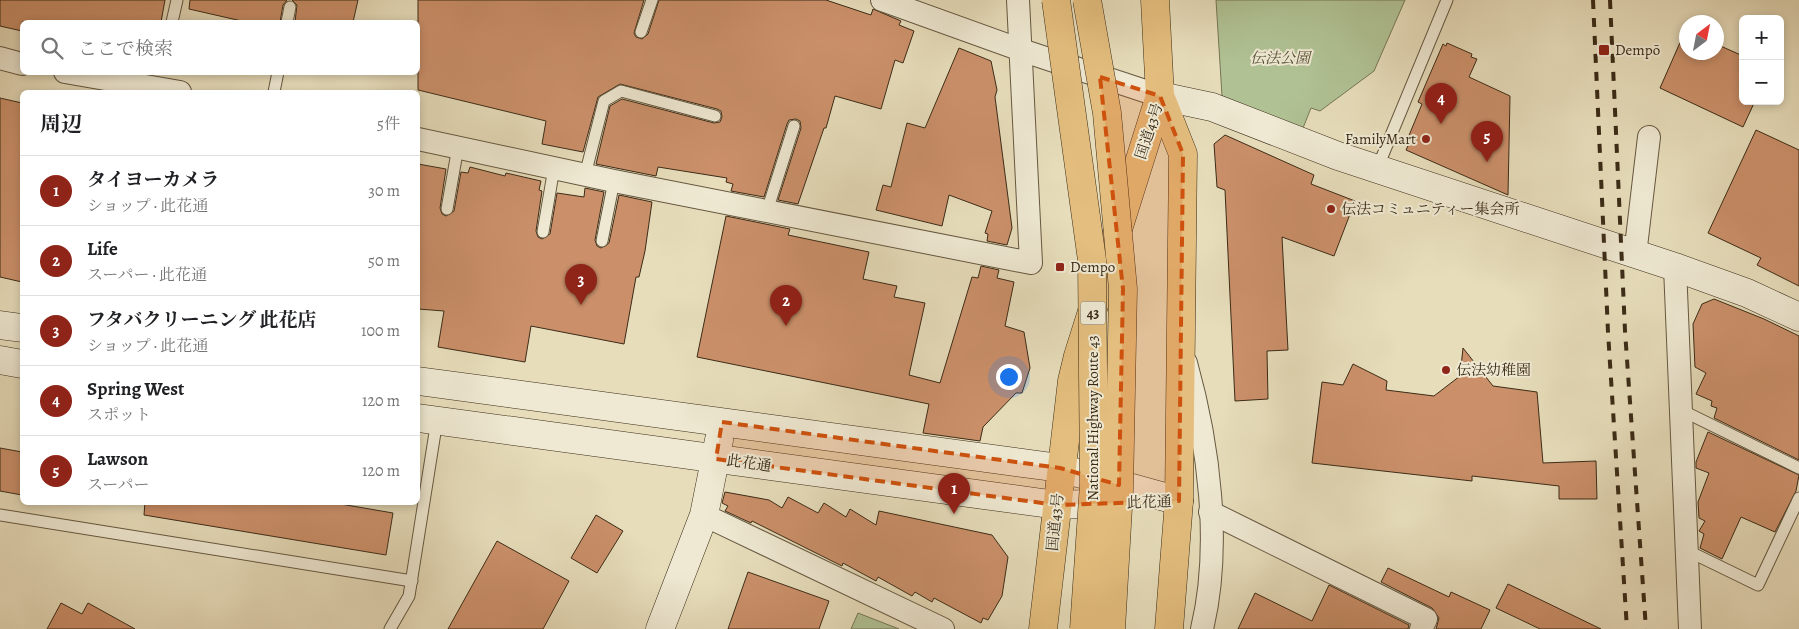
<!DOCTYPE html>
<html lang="ja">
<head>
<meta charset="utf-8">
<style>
  body { margin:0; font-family:Alegreya,"Noto Serif JP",serif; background:#f2f2f2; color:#202124 }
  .controls { position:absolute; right:15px; top:15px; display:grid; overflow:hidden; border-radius:8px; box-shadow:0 2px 8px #0003 }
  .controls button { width:45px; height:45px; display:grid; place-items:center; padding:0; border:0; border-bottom:1px solid #e0e0e0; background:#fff; color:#202124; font:25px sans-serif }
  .compass { position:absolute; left:1679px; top:15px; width:45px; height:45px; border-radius:50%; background:#fff; box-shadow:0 2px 8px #0003; rotate:32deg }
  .you { position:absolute; left:1008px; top:376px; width:18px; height:18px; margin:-12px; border:4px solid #fff; border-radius:50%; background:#1a73e8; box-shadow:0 0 0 8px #1a73e833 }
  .badge { display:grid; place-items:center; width:32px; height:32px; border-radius:50%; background:#8f2418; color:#fff; font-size:16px; font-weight:700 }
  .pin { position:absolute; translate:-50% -41px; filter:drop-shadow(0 1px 2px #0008) }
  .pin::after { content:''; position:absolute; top:26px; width:18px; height:15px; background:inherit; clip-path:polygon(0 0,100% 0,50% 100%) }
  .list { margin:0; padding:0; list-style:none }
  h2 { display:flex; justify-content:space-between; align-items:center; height:65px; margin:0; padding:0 20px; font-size:21px }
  h2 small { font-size:16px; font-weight:400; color:#757577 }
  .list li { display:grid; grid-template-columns:32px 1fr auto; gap:15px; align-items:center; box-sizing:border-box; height:70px; padding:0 20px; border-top:1px solid #e0e0e0 }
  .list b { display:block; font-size:19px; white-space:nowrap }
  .list p { margin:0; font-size:16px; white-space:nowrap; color:#757577 }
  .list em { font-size:16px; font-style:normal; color:#757577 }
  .icon { flex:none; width:28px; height:28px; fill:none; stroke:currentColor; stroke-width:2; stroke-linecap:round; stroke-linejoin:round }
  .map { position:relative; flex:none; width:1799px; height:629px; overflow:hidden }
  .search { position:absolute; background:#fff; box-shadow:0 2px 8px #0003; left:20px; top:20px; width:400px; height:55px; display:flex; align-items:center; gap:12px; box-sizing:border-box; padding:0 18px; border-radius:8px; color:#757577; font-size:19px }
  .panel { position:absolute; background:#fff; box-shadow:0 2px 8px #0003; left:20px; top:90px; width:400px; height:415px; border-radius:8px }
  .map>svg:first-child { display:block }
</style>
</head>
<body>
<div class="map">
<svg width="1799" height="629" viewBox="0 0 1799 629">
  <rect width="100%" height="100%" fill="#e7ddbb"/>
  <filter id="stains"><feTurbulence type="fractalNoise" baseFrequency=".004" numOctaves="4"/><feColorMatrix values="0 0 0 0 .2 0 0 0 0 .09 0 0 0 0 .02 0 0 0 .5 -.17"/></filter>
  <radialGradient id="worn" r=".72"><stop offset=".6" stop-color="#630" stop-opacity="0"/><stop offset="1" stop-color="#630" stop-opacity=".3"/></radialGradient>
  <g fill="#b0c294" stroke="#767656">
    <path d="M 1216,0 L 1405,0 L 1374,71 L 1320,111 L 1311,108 L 1303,128 L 1222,96 Z"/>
    <path d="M 858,613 L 899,629 L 851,629 Z"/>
  </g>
  <g fill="#cb906a" stroke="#3b2b17">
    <path d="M 0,0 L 165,0 L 161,22 L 22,22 L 22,31 L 0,26 Z"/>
    <path d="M 190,0 L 287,0 L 283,5 L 280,22 L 246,22 L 189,9 Z"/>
    <path d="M 292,0 L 358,0 L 353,22 L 295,22 L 297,5 Z"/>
    <path d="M 418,0 L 644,0 L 634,33 L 636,37 L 642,39 L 648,34 L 659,0 L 826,0 L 871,15 L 873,9 L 901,21 L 899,25 L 914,31 L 903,63 L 895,60 L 881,109 L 835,96 L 826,128 L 824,128 L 798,204 L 778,200 L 801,128 L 800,121 L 796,119 L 789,120 L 787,124 L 764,197 L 731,191 L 733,184 L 726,182 L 727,178 L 658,167 L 656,176 L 596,164 L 610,106 L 622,99 L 714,123 L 720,122 L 722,117 L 721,111 L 717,109 L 620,84 L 598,97 L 583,152 L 542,144 L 546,121 L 418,90 Z"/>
    <path d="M 1686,29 L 1686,52 L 1716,52 L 1716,44 L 1743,56 L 1743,101 L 1755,101 L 1743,127 L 1660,88 Z"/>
    <path d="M 1447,43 L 1472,54 L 1471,57 L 1477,59 L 1469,77 L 1510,96 L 1508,195 L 1406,150 L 1408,146 L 1405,145 L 1422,104 L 1418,102 L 1443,44 L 1446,46 Z"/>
    <path d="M 959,48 L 991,61 L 997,90 L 995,97 L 1012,228 L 1007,245 L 987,241 L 988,234 L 985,233 L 992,211 L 949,195 L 942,226 L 876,210 L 883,185 L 891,187 L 907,123 L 925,128 Z"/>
    <path d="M 0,98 L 22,103 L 22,282 L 0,277 Z"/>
    <path d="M 1756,130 L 1799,150 L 1799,286 L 1757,265 L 1761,258 L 1708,233 Z"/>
    <path d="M 1225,135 L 1314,175 L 1311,184 L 1355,201 L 1334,256 L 1282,237 L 1288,350 L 1267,351 L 1268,399 L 1235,401 L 1225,190 L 1217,187 L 1214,144 Z"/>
    <path d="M 418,164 L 446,169 L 440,208 L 442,214 L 446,216 L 454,211 L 461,172 L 468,173 L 470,167 L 505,176 L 506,173 L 541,181 L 539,190 L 542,191 L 536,231 L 538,237 L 542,239 L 550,234 L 557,193 L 584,197 L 585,188 L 604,192 L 595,240 L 597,246 L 601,248 L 609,243 L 619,195 L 652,202 L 645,251 L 639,277 L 636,277 L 624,344 L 531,326 L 525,362 L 438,347 L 444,311 L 418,309 Z"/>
    <path d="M 726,216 L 790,229 L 788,235 L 869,252 L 863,279 L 897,286 L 894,297 L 925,303 L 909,375 L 940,383 L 972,277 L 978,278 L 981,266 L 999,270 L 997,278 L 1014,282 L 1005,326 L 1024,332 L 1030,368 L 1022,393 L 1016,393 L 983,427 L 980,441 L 923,433 L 929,404 L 697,357 Z"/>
    <path d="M 1714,299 L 1764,319 L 1799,336 L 1799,460 L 1714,418 L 1717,408 L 1711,406 L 1712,401 L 1696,394 L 1706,373 L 1695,367 L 1693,324 L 1702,304 Z"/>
    <path d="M 1463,348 L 1493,386 L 1537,392 L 1543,463 L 1596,461 L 1597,499 L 1559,499 L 1559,486 L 1472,476 L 1472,481 L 1312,463 L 1322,382 L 1343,385 L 1353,364 L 1387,381 L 1386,390 L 1434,396 L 1460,376 Z"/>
    <path d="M 1708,432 L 1799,475 L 1796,491 L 1775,532 L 1741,517 L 1722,559 L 1700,548 L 1704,534 L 1699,531 L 1705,521 L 1699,518 L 1698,502 L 1709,473 L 1696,468 L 1696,462 Z"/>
    <path d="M 0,448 L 22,452 L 22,495 L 0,491 Z"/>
    <path d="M 725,492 L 769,500 L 782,508 L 788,497 L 818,513 L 824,503 L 846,517 L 850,509 L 876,525 L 879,511 L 992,535 L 1008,557 L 1002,596 L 988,620 L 983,618 L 981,623 L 934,598 L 932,602 L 915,592 L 912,596 L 878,577 L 876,581 L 843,563 L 842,566 L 752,521 L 751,523 L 725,511 L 728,506 L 722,503 Z"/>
    <path d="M 145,502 L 329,502 L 393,513 L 386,555 L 144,515 Z"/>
    <path d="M 596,515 L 623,531 L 597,573 L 571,558 Z"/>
    <path d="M 497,541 L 569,581 L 543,629 L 448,629 Z"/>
    <path d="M 1388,568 L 1449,597 L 1451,592 L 1490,610 L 1481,629 L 1436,629 L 1439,618 L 1432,608 L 1381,582 Z"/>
    <path d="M 748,572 L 829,601 L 819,629 L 728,629 Z"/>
    <path d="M 1508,584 L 1601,629 L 1540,629 L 1496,608 Z"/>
    <path d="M 1329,585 L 1409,625 L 1408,629 L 1238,629 L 1255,593 L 1312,621 Z"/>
    <path d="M 61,603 L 82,614 L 88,603 L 135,629 L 47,629 Z"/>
  </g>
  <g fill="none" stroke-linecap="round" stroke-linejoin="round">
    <defs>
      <g id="lane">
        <path d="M 172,22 L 177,0"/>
        <path d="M 287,22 L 290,7"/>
        <path d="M 641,32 L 652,0"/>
        <path d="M 274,92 L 278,72"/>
        <path d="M 1377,169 L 1447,0"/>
        <path d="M 585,175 L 604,101 L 621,91 L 715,116"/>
        <path d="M 447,209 L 458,147"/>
        <path d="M 767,211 L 794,126"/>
        <path d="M 543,232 L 554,168"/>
        <path d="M 602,241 L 614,181"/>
        <path d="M 1681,410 L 1799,468"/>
        <path d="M 0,515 L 412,581"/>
        <path d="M 1686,550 L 1758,585 L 1799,498"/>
        <path d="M 390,629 L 409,596 L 437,420"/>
      </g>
      <g id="street">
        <path d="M 882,0 L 1021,50 L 1160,96"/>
        <path d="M 0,58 L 22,64"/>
        <path d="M 65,72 L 180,92"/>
        <path d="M 418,139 L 614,181 L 1031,263 L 1018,0"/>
        <path d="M 1635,255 L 1649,137"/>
        <path d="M 1675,267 L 1690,629"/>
        <path d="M 1186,363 C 1209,445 1222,546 1202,629"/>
        <path d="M 1210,512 L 1426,619 L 1421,629"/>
        <path d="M 704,515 L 943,629"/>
      </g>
      <g id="secondary">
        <path d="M 1160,96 L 1212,107 L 1338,156 L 1675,267 L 1747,293 L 1799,317"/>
        <path d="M 0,325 L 22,328"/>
        <path d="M 0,360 L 22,364"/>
        <path d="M 418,381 L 1060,468 L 1179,501"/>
        <path d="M 418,418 L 1057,505 L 1115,503"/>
        <path d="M 660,629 L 704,515 L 719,440"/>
      </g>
      <g id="highway">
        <path d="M 1155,0 L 1160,96 L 1183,154 L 1179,501 L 1169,629"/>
        <path d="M 1043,629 L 1072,381 L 1078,356 L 1160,96"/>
      </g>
    </defs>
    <use href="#lane" stroke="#665840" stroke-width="13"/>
    <use href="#street" stroke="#665840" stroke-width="24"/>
    <use href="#secondary" stroke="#3b2b17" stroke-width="29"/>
    <use href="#highway" stroke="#3b2b17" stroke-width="29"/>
    <use href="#lane" stroke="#efe9d3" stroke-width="11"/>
    <use href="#street" stroke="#efe9d3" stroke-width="22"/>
    <use href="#secondary" stroke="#efe9d3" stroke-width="28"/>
    <use href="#highway" stroke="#e4be7e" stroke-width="28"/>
    <g stroke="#3b2b17" stroke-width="4" stroke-dasharray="9 9" stroke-linecap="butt">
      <path d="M 1593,0 L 1608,332 L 1627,629"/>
      <path d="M 1610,0 L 1625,331 L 1646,629"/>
    </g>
    <defs>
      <g id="highway-bridge">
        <path d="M 1056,0 L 1092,260 L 1094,484 L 1084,629"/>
        <path d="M 1087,0 L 1107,113 L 1123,289 L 1119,490 L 1111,629"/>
      </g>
    </defs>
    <use href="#highway-bridge" stroke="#3b2b17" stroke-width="29" stroke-linecap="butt"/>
    <use href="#highway-bridge" stroke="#e4be7e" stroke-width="28"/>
  </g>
  <path fill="#ce520e" fill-opacity="0.2" stroke="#ce520e" stroke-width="4" stroke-dasharray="10 6" stroke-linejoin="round" d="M 1100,77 L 1160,96 L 1183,154 L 1179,501 L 1057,505 L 716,459 L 722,422 L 1060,468 L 1119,485 L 1123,289 Z"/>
  <g fill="#8f2418" stroke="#efe9d3" stroke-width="2">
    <rect x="1598" y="44" width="12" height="12" rx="2.5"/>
    <circle cx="1426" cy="139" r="5"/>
    <circle cx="1331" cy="209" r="5"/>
    <rect x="1055" y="262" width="10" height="10" rx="2.5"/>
    <circle cx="1446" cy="370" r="5"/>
  </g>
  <g text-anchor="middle" stroke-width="4" stroke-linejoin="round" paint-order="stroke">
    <rect fill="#efe9d3" stroke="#71644f" stroke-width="1" x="1080.5" y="301.5" width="25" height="23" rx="4"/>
    <g font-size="14" font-weight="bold" fill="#3b2b17">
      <text x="1093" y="318">43</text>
    </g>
    <g font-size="15" fill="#3b2b17" stroke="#efe9d3" text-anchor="start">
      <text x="1615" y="55">Dempō</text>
      <text x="1416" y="144" text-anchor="end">FamilyMart</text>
      <text x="1341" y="214">伝法コミュニティー集会所</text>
      <text x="1070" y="272">Dempo</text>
      <text x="1456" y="375">伝法幼稚園</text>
    </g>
    <g font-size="15" font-style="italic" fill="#585136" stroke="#efe9d3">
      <text x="1280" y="63">伝法公園</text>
    </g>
    <g font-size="15" fill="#3b2b17" stroke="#efe9d3">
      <text transform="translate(1149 131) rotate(-72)" y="5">国道43号</text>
      <text transform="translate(1093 418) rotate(-90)" y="5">National Highway Route 43</text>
      <text transform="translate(749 463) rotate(8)" y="5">此花通</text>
      <text transform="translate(1149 502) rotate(-2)" y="5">此花通</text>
      <text transform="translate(1055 522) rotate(-84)" y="5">国道43号</text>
    </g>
  </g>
  <rect width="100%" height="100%" filter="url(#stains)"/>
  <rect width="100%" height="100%" fill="url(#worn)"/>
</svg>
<div class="controls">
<button>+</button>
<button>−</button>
</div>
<svg class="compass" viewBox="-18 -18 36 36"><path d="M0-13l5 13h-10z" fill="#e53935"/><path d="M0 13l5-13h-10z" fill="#757577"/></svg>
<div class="you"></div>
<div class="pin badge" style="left:954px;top:514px">1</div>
<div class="pin badge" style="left:786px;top:326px">2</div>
<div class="pin badge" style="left:581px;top:305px">3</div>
<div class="pin badge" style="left:1441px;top:124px">4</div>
<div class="pin badge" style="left:1487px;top:162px">5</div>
<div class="search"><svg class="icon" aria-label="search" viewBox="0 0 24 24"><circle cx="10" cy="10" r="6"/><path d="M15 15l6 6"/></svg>ここで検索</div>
<section class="panel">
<h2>周辺<small>5件</small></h2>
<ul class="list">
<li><span class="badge">1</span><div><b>タイヨーカメラ</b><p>ショップ · 此花通</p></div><em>30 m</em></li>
<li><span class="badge">2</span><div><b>Life</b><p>スーパー · 此花通</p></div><em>50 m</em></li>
<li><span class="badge">3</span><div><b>フタバクリーニング 此花店</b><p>ショップ · 此花通</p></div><em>100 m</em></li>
<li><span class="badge">4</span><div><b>Spring West</b><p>スポット</p></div><em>120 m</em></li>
<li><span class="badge">5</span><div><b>Lawson</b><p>スーパー</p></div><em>120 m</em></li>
</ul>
</section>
</div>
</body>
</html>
